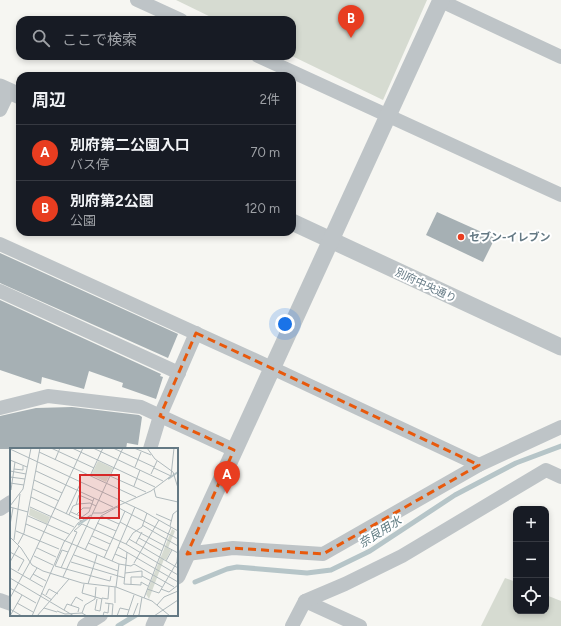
<!DOCTYPE html>
<html lang="ja">
<head>
<meta charset="utf-8">
<style>
  body { margin:0; font-family:Figtree,"Noto Sans JP",sans-serif; background:#242831; color:#f1f3f6 }
  .controls { position:absolute; right:12px; bottom:12px; display:grid; overflow:hidden; border-radius:8px; box-shadow:0 2px 6px #0003 }
  .controls button { width:36px; height:36px; display:grid; place-items:center; padding:0; border:0; border-bottom:1px solid #363941; background:#171b24; color:#f1f3f6; font:20px sans-serif }
  .you { position:absolute; left:285px; top:324px; width:14px; height:14px; margin:-10px; border:3px solid #fff; border-radius:50%; background:#1a73e8; box-shadow:0 0 0 6px #1a73e833 }
  .badge { display:grid; place-items:center; width:26px; height:26px; border-radius:50%; background:#e83d20; color:#fff; font-size:13px; font-weight:700 }
  .pin { position:absolute; translate:-50% -33px; filter:drop-shadow(0 1px 2px #0008) }
  .pin::after { content:''; position:absolute; top:21px; width:14px; height:12px; background:inherit; clip-path:polygon(0 0,100% 0,50% 100%) }
  .list { margin:0; padding:0; list-style:none }
  h2 { display:flex; justify-content:space-between; align-items:center; height:52px; margin:0; padding:0 16px; font-size:17px }
  h2 small { font-size:13px; font-weight:400; color:#9ea1a6 }
  .list li { display:grid; grid-template-columns:26px 1fr auto; gap:12px; align-items:center; box-sizing:border-box; height:56px; padding:0 16px; border-top:1px solid #363941 }
  .list b { display:block; font-size:15px; white-space:nowrap }
  .list p { margin:0; font-size:13px; white-space:nowrap; color:#9ea1a6 }
  .list em { font-size:13px; font-style:normal; color:#9ea1a6 }
  .icon { flex:none; width:22px; height:22px; fill:none; stroke:currentColor; stroke-width:2; stroke-linecap:round; stroke-linejoin:round }
  .map { position:relative; flex:none; width:561px; height:626px; overflow:hidden }
  .search { position:absolute; background:#171b24; box-shadow:0 2px 6px #0003; left:16px; top:16px; width:280px; height:44px; display:flex; align-items:center; gap:10px; box-sizing:border-box; padding:0 14px; border-radius:12px; color:#9ea1a6; font-size:15px }
  .panel { position:absolute; background:#171b24; box-shadow:0 2px 6px #0003; left:16px; top:72px; width:280px; height:164px; border-radius:12px }
  .map>svg:first-child { display:block }
</style>
</head>
<body>
<div class="map">
<svg width="561" height="626" viewBox="0 0 561 626">
  <rect width="100%" height="100%" fill="#f6f6f2"/>
  <g fill="#d6dbd1">
    <path d="M 176,0 L 427,0 L 383,100 L 292,56 L 292,20 L 217,20 Z"/>
    <path d="M 505,578 L 516,582 L 516,611 L 546,611 L 546,595 L 561,601 L 561,626 L 481,626 Z"/>
  </g>
  <g fill="none" stroke-linecap="round" stroke-linejoin="round">
    <g stroke="#b6c5c8" stroke-width="5">
      <path d="M 195,582 L 227,569 L 237,567 L 307,573 L 331,570 L 370,551 L 455,495 L 516,463 L 561,446"/>
      <path d="M 118,626 L 136,615"/>
    </g>
  </g>
  <g fill="#a6b0b4">
    <path d="M 437,212 L 495,238 L 483,262 L 426,235 Z"/>
    <path d="M 0,253 L 178,334 L 168,358 L 0,283 Z"/>
    <path d="M 0,300 L 161,374 L 160,376 L 163,377 L 156,399 L 122,387 L 123,383 L 89,371 L 84,389 L 42,377 L 41,384 L 0,370 Z"/>
    <path d="M 72,407 L 139,415 L 142,417 L 138,445 L 127,443 L 126,449 L 0,449 L 0,416 L 36,408 Z"/>
  </g>
  <g fill="none" stroke-linecap="round" stroke-linejoin="round">
    <g stroke="#bec4c7" stroke-width="14">
      <path d="M 137,0 L 181,20"/>
      <path d="M 441,1 L 561,57"/>
      <path d="M 258,56 L 561,195"/>
      <path d="M 0,110 L 9,91"/>
      <path d="M 0,244 L 272,368 L 479,465"/>
      <path d="M 0,291 L 179,373"/>
      <path d="M 0,408 L 48,396 L 141,407 L 234,450"/>
      <path d="M 150,449 L 160,416 L 196,333"/>
      <path d="M 0,509 L 11,502"/>
      <path d="M 187,554 L 233,548 L 323,554 L 479,465 L 561,427"/>
      <path d="M 0,600 L 11,604"/>
      <path d="M 305,601 L 360,626"/>
      <path d="M 84,626 L 101,615"/>
      <path d="M 292,626 L 305,601 L 345,584 L 402,556 L 546,470 L 561,477"/>
    </g>
    <g stroke="#bec4c7" stroke-width="17">
      <path d="M 0,87 L 20,96"/>
      <path d="M 292,222 L 561,347"/>
      <path d="M 177,576 L 441,0"/>
      <path d="M 154,626 L 159,615"/>
    </g>
  </g>
  <path fill="none" stroke="#e8590c" stroke-width="3" stroke-dasharray="8 5" stroke-linejoin="round" d="M 196,333 L 479,465 L 323,554 L 233,548 L 187,554 L 234,450 L 160,416 Z"/>
  <circle fill="#e83d20" stroke="#fff" stroke-width="1.5" cx="461" cy="237" r="4"/>
  <g text-anchor="middle" stroke-width="4" stroke-linejoin="round" paint-order="stroke">
    <g font-size="11" font-weight="bold" fill="#647984" stroke="#fff" text-anchor="start">
      <text x="469" y="241">セブン-イレブン</text>
    </g>
    <g font-size="11" fill="#647984" stroke="#fff">
      <text transform="translate(426 285) rotate(25)" y="4">別府中央通り</text>
    </g>
    <g font-size="12" font-style="italic" fill="#5f7b81" stroke="#fff">
      <text transform="translate(380 532) rotate(-32)" y="4">奈良用水</text>
    </g>
  </g>
  <g transform="translate(10 448)">
    <rect width="168" height="168" fill="#f6f6f2"/>
    <path d="M 88,13 L 103,20 L 96,34 L 81,27 ZM 20,60 L 40,69 L 37,76 L 19,67 ZM 162,81 L 165,83 L 158,100 L 161,102 L 156,112 L 154,111 L 139,151 L 136,146 Z" fill="#d6dbd1"/>
    <path fill="none" stroke="#b6c5c8" stroke-width="2" d="M 158,31 L 168,24M 68,77 L 80,69"/>
    <path fill="none" stroke="#afb9bc" stroke-width="1" d="M 41,0 L 84,20M 62,0 L 145,39M 83,0 L 153,33M 103,0 L 144,19M 124,0 L 141,7M 137,0 L 145,11 L 163,24 L 168,40M 0,1 L 133,63 L 168,83M 29,4 L 126,49M 0,12 L 17,19M 45,12 L 50,0M 125,19 L 131,4M 144,20 L 161,28M 4,21 L 13,22 L 13,18M 0,23 L 16,26M 26,23 L 103,59M 141,26 L 147,13M 80,28 L 93,0M 100,28 L 136,44M 0,29 L 15,31M 24,32 L 52,45M 0,35 L 14,37M 124,38 L 130,22M 23,41 L 49,53M 144,41 L 146,49 L 168,54M 1,42 L 5,14M 21,49 L 72,73M 66,57 L 69,47 L 83,53M 0,58 L 13,41 L 21,0M 0,59 L 18,64M 20,59 L 64,79M 61,64 L 72,69 L 79,64 L 84,50M 83,65 L 92,65 L 141,43 L 161,28 L 164,0M 56,66 L 71,34M 67,66 L 73,60 L 80,60M 146,66 L 162,73M 59,67 L 63,58 L 68,56 L 80,55 L 86,58M 18,68 L 59,86M 91,68 L 109,76M 110,74 L 168,105M 87,75 L 106,83M 16,76 L 109,116 L 121,118 L 124,116 L 164,139M 0,77 L 3,60M 132,77 L 168,98M 160,78 L 163,66 L 168,62M 6,83 L 49,101M 82,88 L 100,96M 0,89 L 11,100 L 22,117 L 33,123 L 72,135 L 106,139 L 142,153 L 160,168M 129,90 L 152,103M 119,91 L 168,120M 4,92 L 10,46M 78,95 L 97,103M 126,95 L 132,84M 8,96 L 14,85 L 30,0M 116,96 L 123,85 L 132,79 L 137,65M 108,99 L 168,134M 27,100 L 46,109M 75,102 L 91,68 L 107,59 L 168,91M 0,104 L 14,112 L 8,123M 58,104 L 52,102 L 45,118 L 100,133 L 101,128M 117,104 L 114,136 L 131,137 L 131,134 L 138,138M 105,106 L 117,111M 64,107 L 108,123M 24,108 L 43,117M 94,110 L 115,63M 102,113 L 125,59M 156,113 L 162,102M 0,114 L 9,98M 61,114 L 115,130M 124,115 L 149,72M 0,120 L 33,139M 51,120 L 67,84 L 64,83 L 72,76 L 116,96 L 168,127M 115,125 L 132,123M 23,126 L 36,133M 132,128 L 152,139M 53,129 L 113,0M 0,130 L 64,168M 20,131 L 27,120M 74,136 L 72,145 L 92,151M 78,136 L 87,107M 121,137 L 121,129 L 132,129 L 132,123M 106,139 L 109,116M 0,140 L 26,155M 137,141 L 149,145 L 167,114 L 168,103M 151,141 L 159,144 L 168,137M 31,145 L 42,152M 36,147 L 39,141 L 48,146M 0,150 L 20,114 L 73,0M 134,150 L 161,79M 87,151 L 85,162 L 90,163 L 92,150 L 98,151 L 99,138M 7,155 L 23,164M 95,155 L 103,156 L 102,168M 105,155 L 105,139M 61,157 L 66,149 L 73,153M 147,157 L 154,149 L 168,143M 34,160 L 47,164M 0,161 L 12,168M 54,162 L 57,156 L 69,160 L 68,164M 119,162 L 124,147M 47,163 L 55,166 L 72,165 L 77,168M 72,165 L 75,157 L 85,151 L 86,139M 0,168 L 12,147M 22,168 L 54,94 L 68,75 L 81,67M 27,168 L 59,131M 93,168 L 94,164 L 98,165 L 99,155M 107,168 L 110,160 L 119,162 L 117,168M 123,168 L 128,155M 126,168 L 129,167 L 132,149M 144,168 L 168,152"/>
    <path fill="#d62828" fill-opacity="0.15" stroke="#d62828" stroke-width="2" d="M 70,27 L 109,27 L 109,70 L 70,70 Z"/>
    <rect width="168" height="168" fill="none" stroke="#647984" stroke-width="2"/>
  </g>
</svg>
<div class="controls">
<button>+</button>
<button>−</button>
<button><svg class="icon" aria-label="locate" viewBox="0 0 24 24"><circle cx="12" cy="12" r="6"/><path d="M12 2v4M12 18v4M2 12h4M18 12h4"/></svg></button>
</div>
<div class="you"></div>
<div class="pin badge" style="left:227px;top:494px">A</div>
<div class="pin badge" style="left:351px;top:38px">B</div>
<div class="search"><svg class="icon" aria-label="search" viewBox="0 0 24 24"><circle cx="10" cy="10" r="6"/><path d="M15 15l6 6"/></svg>ここで検索</div>
<section class="panel">
<h2>周辺<small>2件</small></h2>
<ul class="list">
<li><span class="badge">A</span><div><b>別府第二公園入口</b><p>バス停</p></div><em>70 m</em></li>
<li><span class="badge">B</span><div><b>別府第2公園</b><p>公園</p></div><em>120 m</em></li>
</ul>
</section>
</div>
</body>
</html>
